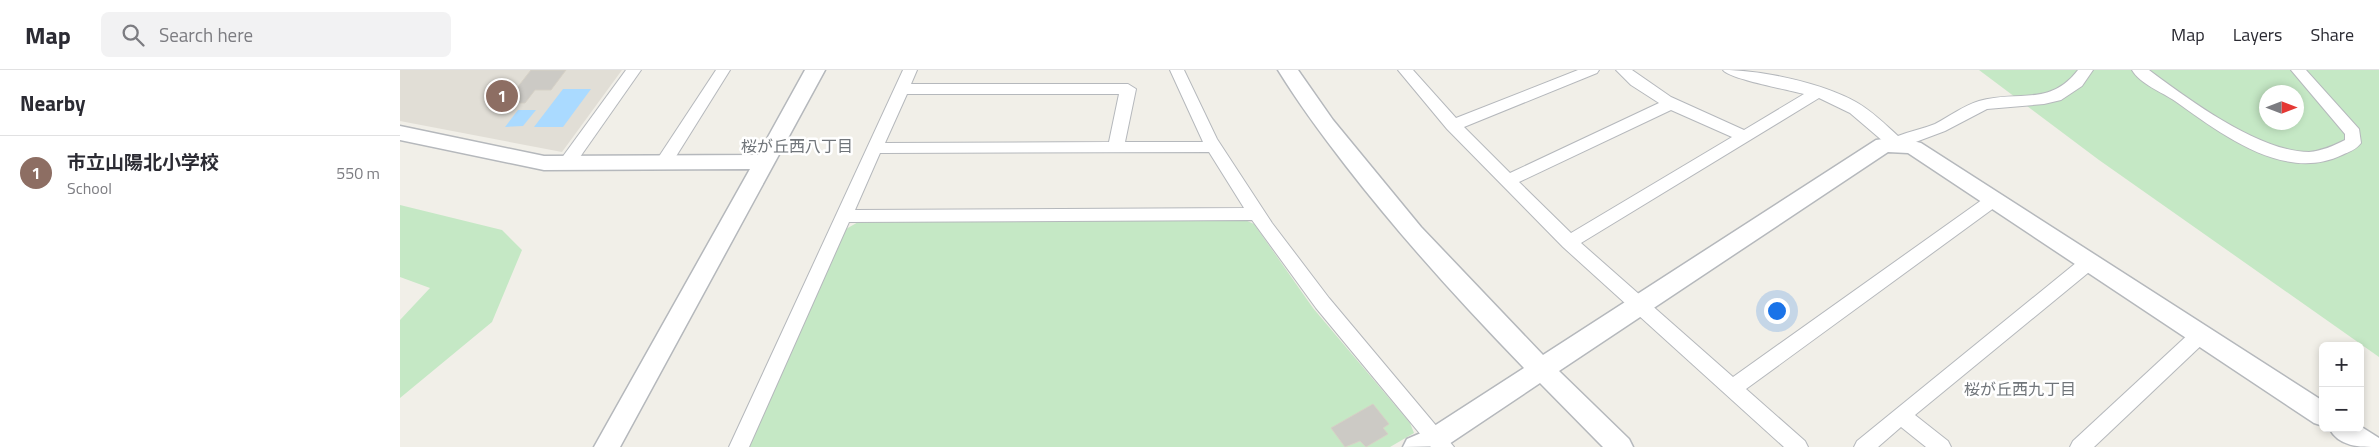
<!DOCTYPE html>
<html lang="en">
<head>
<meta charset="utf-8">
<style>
  body { margin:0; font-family:"Titillium Web","Noto Sans JP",sans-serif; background:#f2f2f3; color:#2b2b33 }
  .controls { position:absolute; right:15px; bottom:15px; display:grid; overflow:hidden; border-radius:8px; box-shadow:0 2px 8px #0003 }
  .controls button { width:45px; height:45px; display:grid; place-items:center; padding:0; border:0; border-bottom:1px solid #e1e1e2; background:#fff; color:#2b2b33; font:25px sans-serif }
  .compass { position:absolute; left:1859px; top:15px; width:45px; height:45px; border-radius:50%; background:#fff; box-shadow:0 2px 8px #0003; rotate:90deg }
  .you { position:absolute; left:1376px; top:240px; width:18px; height:18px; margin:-12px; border:4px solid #fff; border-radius:50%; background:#1a73e8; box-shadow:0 0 0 8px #1a73e833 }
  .badge { display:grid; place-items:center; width:32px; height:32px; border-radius:50%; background:#2563eb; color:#fff; font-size:16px; font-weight:700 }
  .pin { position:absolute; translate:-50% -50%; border:2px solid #fff; box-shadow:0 1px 5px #0006 }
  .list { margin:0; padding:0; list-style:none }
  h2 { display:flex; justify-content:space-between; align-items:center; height:65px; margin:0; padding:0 20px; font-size:21px }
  h2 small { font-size:16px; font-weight:400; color:#7c7c81 }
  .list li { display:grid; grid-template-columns:32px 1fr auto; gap:15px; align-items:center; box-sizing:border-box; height:75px; padding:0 20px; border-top:1px solid #e1e1e2 }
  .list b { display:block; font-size:19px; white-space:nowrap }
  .list p { margin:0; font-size:16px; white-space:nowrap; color:#7c7c81 }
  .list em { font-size:16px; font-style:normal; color:#7c7c81 }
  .icon { flex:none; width:28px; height:28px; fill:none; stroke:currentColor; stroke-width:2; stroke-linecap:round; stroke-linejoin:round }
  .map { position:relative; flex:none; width:1979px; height:377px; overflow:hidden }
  header { display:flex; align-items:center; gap:30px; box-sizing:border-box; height:70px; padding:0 25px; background:#fff; border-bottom:1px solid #e1e1e2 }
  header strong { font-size:24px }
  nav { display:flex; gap:28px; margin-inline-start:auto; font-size:18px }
  .search { width:350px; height:45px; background:#f2f2f3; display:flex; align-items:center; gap:12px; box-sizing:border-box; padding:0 18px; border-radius:8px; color:#7c7c81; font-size:19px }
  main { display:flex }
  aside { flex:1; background:#fff }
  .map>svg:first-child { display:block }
</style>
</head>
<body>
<header>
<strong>Map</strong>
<div class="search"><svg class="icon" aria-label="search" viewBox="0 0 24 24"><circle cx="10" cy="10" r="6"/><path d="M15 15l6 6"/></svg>Search here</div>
<nav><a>Map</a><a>Layers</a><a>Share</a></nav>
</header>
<main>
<aside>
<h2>Nearby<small></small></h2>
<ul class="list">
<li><span class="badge" style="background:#8d6e63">1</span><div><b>市立山陽北小学校</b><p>School</p></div><em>550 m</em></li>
</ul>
</aside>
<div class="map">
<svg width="1979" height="377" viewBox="0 0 1979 377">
  <rect width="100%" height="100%" fill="#f1efe8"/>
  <path fill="#e1ded6" d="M 0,0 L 222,0 L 162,82 L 0,51 Z"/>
  <g fill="#c5e8c5" fill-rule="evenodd">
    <path d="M 1579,0 L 1979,0 L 1979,287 L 1699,90 ZM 1866,22 L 1896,22 L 1896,52 L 1866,52 Z"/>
    <path d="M 0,135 L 102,160 L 122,180 L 92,252 L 0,328 L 0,250 L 30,218 L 0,207 Z"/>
    <path d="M 843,149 L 854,154 L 913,238 L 1010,353 L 1014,363 L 990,377 L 348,377 L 446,159 L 460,151 Z"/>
  </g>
  <g fill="#aadaff">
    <path d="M 163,19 L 191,19 L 163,57 L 134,57 Z"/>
    <path d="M 118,40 L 136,40 L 123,56 L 105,57 Z"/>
  </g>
  <g fill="#cccac5" stroke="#d6d1c6">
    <path d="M 131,0 L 166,0 L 151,20 L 135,20 L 125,33 L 105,33 Z"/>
    <path d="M 973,334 L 989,354 L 983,358 L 988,364 L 966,377 L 960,371 L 945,377 L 931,358 Z"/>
  </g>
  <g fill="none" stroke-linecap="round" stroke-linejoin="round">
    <defs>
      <g id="minor">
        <path d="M 226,0 L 241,0 L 173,97 L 161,97 L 159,93 L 161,89 Z"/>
        <path d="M 316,0 L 330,0 L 270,96 L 258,96 L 256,92 L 258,88 Z"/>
        <path d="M 503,0 L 517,0 L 511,14 L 728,14 L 736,19 L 725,72 L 803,72 L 770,0 L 784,0 L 817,69 L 872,153 L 929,228 L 1054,377 L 1031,377 L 916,238 L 852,150 L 449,152 L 349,377 L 329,377 ZM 507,24 L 719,24 L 709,72 L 485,73 ZM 809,82 L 844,138 L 455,140 L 480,83 Z"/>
        <path d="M 998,0 L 1013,0 L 1056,48 L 1178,0 L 1199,0 L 1197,3 L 1064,57 L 1110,103 L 1259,33 L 1231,15 L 1216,0 L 1232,0 L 1271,27 L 1344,60 L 1404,24 C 1390,20 1329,9 1323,0 C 1362,0 1422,13 1456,32 C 1472,41 1485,54 1498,66 C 1510,61 1523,59 1535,54 C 1550,46 1563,36 1579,31 C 1617,20 1650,37 1678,0 L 1693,0 L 1682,16 L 1661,30 L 1644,34 L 1587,39 L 1545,61 L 1497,79 L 1491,78 L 1450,43 L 1419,28 L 1181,173 L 1333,307 L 1586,127 L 1592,125 L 1598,127 L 1600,131 L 1598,135 L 1346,319 L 1405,371 L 1408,377 L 1384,377 L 1163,177 L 1047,59 ZM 1271,40 L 1332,67 L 1171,163 L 1119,112 Z"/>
        <path d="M 1732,0 L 1749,0 C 1788,29 1859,82 1909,82 C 1922,81 1933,76 1945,70 L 1945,64 L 1891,0 L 1906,0 L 1959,59 L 1961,73 C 1957,79 1949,82 1942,85 C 1884,113 1820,63 1775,31 C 1762,22 1740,14 1732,0 Z"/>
        <path d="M 1688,186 L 1694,188 L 1697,193 L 1694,198 L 1515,345 L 1548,371 L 1551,377 L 1526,377 L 1501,357 L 1478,377 L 1454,377 L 1457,371 L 1682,188 Z"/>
        <path d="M 1800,258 L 1807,260 L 1809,265 L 1807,270 L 1694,377 L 1670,377 L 1673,371 L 1793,260 Z"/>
      </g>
      <g id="tertiary">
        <path d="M 405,0 L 425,0 L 220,377 L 194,377 L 350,99 L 144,100 L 0,70 L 0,56 L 144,86 L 358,85 Z"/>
        <path d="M 878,0 L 898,0 L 933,50 L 1021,157 L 1143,285 L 1476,70 L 1497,67 L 1521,73 L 1923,331 L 1923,356 L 1914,353 L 1508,83 L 1488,82 L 1159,301 L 1229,369 L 1233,377 L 1203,377 L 1140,313 L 1046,376 L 1003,377 L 1007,369 L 1028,360 L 1124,298 C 1061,233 1001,167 946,96 C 922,65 899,34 878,0 Z"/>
        <path d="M 1960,356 L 1979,368 L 1979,377 C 1959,377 1939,377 1929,358 L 1960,358 Z"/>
      </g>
    </defs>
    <use href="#minor" stroke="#b5b8bc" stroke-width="2"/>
    <use href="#tertiary" stroke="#b5b8bc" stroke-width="3"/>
    <use href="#minor" fill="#fff" fill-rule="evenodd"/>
    <use href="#tertiary" fill="#fff" fill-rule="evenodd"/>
  </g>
  <g text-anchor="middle" stroke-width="5" stroke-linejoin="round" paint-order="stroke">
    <g font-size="16" fill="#70757a" stroke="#fff">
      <text x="397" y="82">桜が丘西八丁目</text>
      <text x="1620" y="325">桜が丘西九丁目</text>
    </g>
  </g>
</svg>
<div class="controls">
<button>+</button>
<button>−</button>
</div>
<svg class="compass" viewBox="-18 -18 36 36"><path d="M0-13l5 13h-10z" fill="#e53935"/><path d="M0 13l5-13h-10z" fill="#7c7c81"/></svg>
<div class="you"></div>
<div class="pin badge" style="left:102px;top:26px;background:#8d6e63">1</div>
</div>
</main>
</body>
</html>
